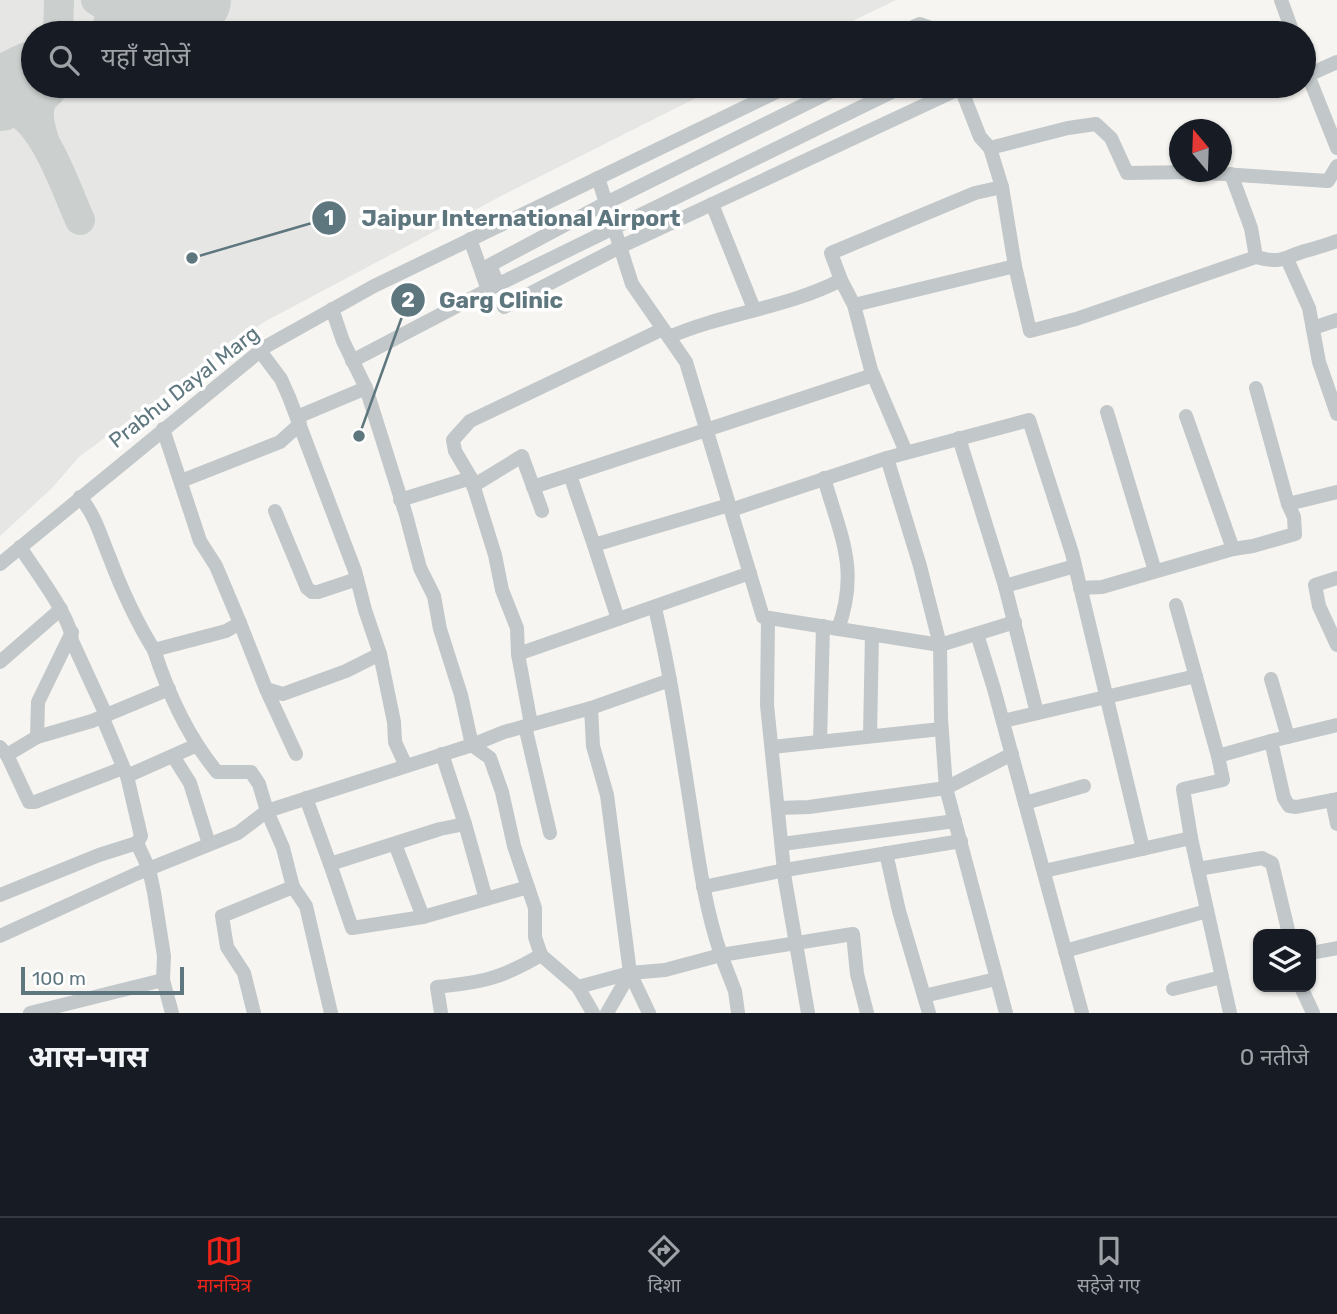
<!DOCTYPE html>
<html lang="hi">
<head>
<meta charset="utf-8">
<style>
  body { margin:0; font-family:Rubik,"Noto Sans Devanagari",sans-serif; background:#242831; color:#f1f3f6 }
  .controls { position:absolute; right:21px; bottom:21px; display:grid; overflow:hidden; border-radius:14px; box-shadow:0 2px 5px #0004 }
  .controls button { width:63px; height:63px; display:grid; place-items:center; padding:0; border:0; border-bottom:2px solid #363941; background:#171b24; color:#f1f3f6; font:35px sans-serif }
  .compass { position:absolute; left:1169px; top:119px; width:63px; height:63px; border-radius:50%; background:#171b24; box-shadow:0 2px 5px #0004; rotate:341deg }
  .scale { position:absolute; left:21px; bottom:18px; width:163px; box-sizing:border-box; padding-left:7px; border:4px solid #5e767e; border-top:0; font-size:19px; line-height:24px; white-space:nowrap; color:#5e767e; -webkit-text-stroke:5px #fff; paint-order:stroke }
  .list { margin:0; padding:0; list-style:none }
  h2 { display:flex; justify-content:space-between; align-items:center; height:91px; margin:0; padding:0 28px; font-size:30px }
  h2 small { font-size:23px; font-weight:400; color:#9ea1a6 }
  .icon { flex:none; width:38px; height:38px; fill:none; stroke:currentColor; stroke-width:2; stroke-linecap:round; stroke-linejoin:round }
  .map { position:relative; flex:none; width:1337px; height:1013px; overflow:hidden }
  .search { position:absolute; background:#171b24; box-shadow:0 2px 5px #0004; left:21px; right:21px; top:21px; height:77px; display:flex; align-items:center; gap:18px; box-sizing:border-box; padding:0 24px; border-radius:38px; color:#9ea1a6; font-size:26px }
  .sheet { height:203px; background:#171b24 }
  nav { display:flex; justify-content:space-around; align-items:center; box-sizing:border-box; height:98px; border-top:2px solid #363941; background:#171b24; font-size:19px; color:#9ea1a6 }
  nav a { display:grid; justify-items:center; gap:4px }
  nav .on { color:#ee2419 }
  .map>svg:first-child { display:block }
</style>
</head>
<body>
<div class="map">
<svg width="1337" height="1013" viewBox="0 0 1337 1013">
  <rect width="100%" height="100%" fill="#f6f5f1"/>
  <path fill="#e6e6e5" d="M 0,0 L 896,0 L 828,33 L 33,33 L 33,86 L 720,86 L 505,194 L 264,322 L 80,456 L 51,489 L 0,536 Z"/>
  <g fill="none" stroke-linecap="round" stroke-linejoin="round">
    <g stroke="#cbd0cf" stroke-width="30">
      <path d="M 96,0 C 131,24 157,15 194,0"/>
      <path d="M 58,33 L 59,0"/>
      <path d="M 0,93 L 33,74"/>
      <path d="M 0,104 C 43,113 63,183 80,220"/>
      <path d="M 44,140 C 37,119 36,104 49,86"/>
    </g>
    <g stroke="#cbd0cf" stroke-width="74">
      <path d="M 128,33 L 194,0"/>
      <path d="M 0,94 L 33,78"/>
    </g>
    <g stroke="#c2c7c9" stroke-width="14">
      <path d="M 1281,0 L 1293,33"/>
      <path d="M 900,33 L 920,24 L 939,31 L 940,33"/>
      <path d="M 1304,65 L 1337,148"/>
      <path d="M 1308,75 L 1337,62"/>
      <path d="M 960,86 L 980,137 L 990,148 L 1068,128 L 1096,124 L 1111,138 L 1127,173 L 1192,172 L 1328,181 L 1337,166"/>
      <path d="M 1231,174 L 1251,228 L 1256,257 C 1283,264 1282,258 1305,251 C 1316,248 1326,245 1337,241"/>
      <path d="M 598,178 L 632,284 L 686,362 L 763,617 L 940,645 L 1015,622"/>
      <path d="M 1002,187 L 1015,266 L 1030,331 L 1076,319 L 1256,257"/>
      <path d="M 712,204 L 754,309"/>
      <path d="M 470,239 L 488,290"/>
      <path d="M 1287,259 L 1309,308 L 1319,362 L 1337,414"/>
      <path d="M 498,285 L 490,265 L 606,203 L 842,86"/>
      <path d="M 854,305 L 1015,266"/>
      <path d="M 504,307 L 620,247 L 961,88"/>
      <path d="M 1313,328 L 1337,320"/>
      <path d="M 669,337 C 724,313 787,308 841,280"/>
      <path d="M 260,351 L 281,379 L 289,397 L 355,571 L 365,610 L 380,654"/>
      <path d="M 352,361 L 499,284 L 904,86"/>
      <path d="M 1256,388 L 1288,504"/>
      <path d="M 1107,412 L 1155,571"/>
      <path d="M 1186,416 L 1233,549"/>
      <path d="M 297,417 L 366,388"/>
      <path d="M 163,429 L 200,541 L 216,566 L 240,623 L 226,631 L 154,650 C 168,693 188,737 217,772 L 251,772 L 259,784 L 267,811 L 472,745 L 461,695 L 440,629 L 434,596 L 420,568 L 406,515 L 366,388 L 343,341 L 332,309"/>
      <path d="M 959,438 L 1005,586 L 1037,713"/>
      <path d="M 906,452 L 871,370 L 854,305 L 841,280 L 831,253 L 975,193 L 1002,187 L 990,148"/>
      <path d="M 570,475 L 594,545 L 729,505"/>
      <path d="M 824,478 C 840,535 860,569 838,629"/>
      <path d="M 181,481 L 280,442 L 300,424"/>
      <path d="M 473,486 L 522,456 L 542,511"/>
      <path d="M 533,487 L 873,375"/>
      <path d="M 80,497 C 95,515 100,534 109,556 C 121,588 136,621 154,650"/>
      <path d="M 400,500 L 471,478"/>
      <path d="M 731,510 L 887,458"/>
      <path d="M 275,511 L 307,588 L 312,592 L 318,592 L 357,579"/>
      <path d="M 594,545 L 618,619"/>
      <path d="M 0,564 L 265,347 L 374,286 L 789,86"/>
      <path d="M 1337,578 L 1315,585 L 1319,606 L 1337,645"/>
      <path d="M 1005,586 L 1075,566"/>
      <path d="M 1080,588 L 1102,587 L 1233,549 L 1253,546 L 1295,534 L 1294,517 L 1288,504 L 1337,492"/>
      <path d="M 1176,605 L 1218,756 L 1271,741"/>
      <path d="M 768,618 L 767,705 L 785,880 L 808,1013"/>
      <path d="M 240,623 L 266,689 L 283,694 L 346,671 L 380,654 L 394,722 L 395,742 L 406,766"/>
      <path d="M 977,634 L 994,689 L 1082,1013"/>
      <path d="M 518,654 L 517,628 L 502,590 L 495,555 L 471,478 L 455,451 L 453,440 L 470,421 L 663,329"/>
      <path d="M 0,662 L 61,609"/>
      <path d="M 1271,679 L 1288,737"/>
      <path d="M 266,689 L 296,754"/>
      <path d="M 591,708 L 593,746 L 607,795 L 630,973 L 665,970 L 721,955 C 704,905 698,855 690,803 C 680,738 670,672 655,608"/>
      <path d="M 1003,721 L 1196,676"/>
      <path d="M 531,724 L 518,654 L 750,573"/>
      <path d="M 1337,725 L 1271,741 L 1284,798 L 1289,806 L 1296,807 L 1337,799"/>
      <path d="M 525,726 L 550,833"/>
      <path d="M 870,736 L 872,634"/>
      <path d="M 37,737 L 92,721 L 169,689"/>
      <path d="M 820,742 L 823,626"/>
      <path d="M 472,745 L 490,758 L 502,792 L 514,846 L 535,908 L 535,937 L 541,955 L 578,987 L 630,973"/>
      <path d="M 472,745 L 504,732 L 591,708 L 670,680"/>
      <path d="M 0,747 L 7,755 L 29,802 L 35,802 L 123,768"/>
      <path d="M 772,747 L 941,729"/>
      <path d="M 442,754 L 465,824"/>
      <path d="M 7,755 L 37,737 L 38,702 L 72,632"/>
      <path d="M 173,756 L 190,783 L 209,844"/>
      <path d="M 127,776 L 197,745"/>
      <path d="M 306,798 L 330,864 L 440,829 L 465,824 L 486,899 L 528,887"/>
      <path d="M 1332,800 L 1337,824"/>
      <path d="M 1025,803 L 1084,786"/>
      <path d="M 779,808 L 809,807 L 946,788 L 1012,754"/>
      <path d="M 1191,838 L 1183,789 L 1223,780 L 1218,756"/>
      <path d="M 395,844 L 423,917"/>
      <path d="M 782,844 L 955,821"/>
      <path d="M 886,853 L 899,911 L 929,1013"/>
      <path d="M 330,864 L 352,928 L 423,917 L 486,899"/>
      <path d="M 1198,869 L 1262,858 L 1272,863 L 1289,934"/>
      <path d="M 1044,871 L 1191,838 L 1230,1013"/>
      <path d="M 293,887 L 306,906 L 331,1013"/>
      <path d="M 703,887 L 785,870 L 961,841"/>
      <path d="M 0,895 L 99,855 L 137,843 L 141,836 L 127,776 L 104,721 L 106,715 L 72,641 C 72,618 34,569 20,547"/>
      <path d="M 0,936 L 136,874 L 238,833 L 267,811 L 283,848 L 293,887 L 222,916 L 227,947 L 244,973 L 254,1013"/>
      <path d="M 1065,951 L 1207,911"/>
      <path d="M 1311,953 L 1337,948"/>
      <path d="M 630,973 L 649,1013"/>
      <path d="M 163,980 L 172,1013"/>
      <path d="M 578,987 L 593,1013"/>
      <path d="M 1301,987 L 1313,1013"/>
      <path d="M 1173,989 L 1222,977"/>
      <path d="M 924,996 L 996,979"/>
      <path d="M 30,1013 L 163,980 L 164,956 L 154,892 L 149,869 L 137,843"/>
      <path d="M 441,1013 L 437,987 C 483,982 500,979 541,955"/>
      <path d="M 607,1013 L 630,973"/>
      <path d="M 738,1013 L 735,991 L 721,955 L 853,934 L 857,974 L 867,1013"/>
      <path d="M 1006,1013 L 946,788 L 941,719 L 940,645 L 920,566 L 887,458 L 1029,420 L 1072,553 L 1143,849"/>
    </g>
  </g>
  <g text-anchor="middle" stroke-width="7" stroke-linejoin="round" paint-order="stroke">
    <g font-size="21" fill="#5e767e" stroke="#fff">
      <text transform="translate(184 387) rotate(-38)" y="7">Prabhu Dayal Marg</text>
    </g>
  </g>
  <path fill="none" stroke="#5e767e" stroke-width="2.5" d="M192 258L329 218M359 436L408 300"/>
  <g fill="#5e767e" stroke="#fff" stroke-width="2.5">
    <circle cx="192" cy="258" r="7"/>
    <circle cx="359" cy="436" r="7"/>
    <circle cx="329" cy="218" r="18"/>
    <circle cx="408" cy="300" r="18"/>
  </g>
  <g font-size="21" text-anchor="middle" font-weight="bold" fill="#fff">
    <text x="329" y="225">1</text>
    <text x="408" y="307">2</text>
  </g>
  <g font-size="23" text-anchor="middle" font-weight="bold" fill="#5e767e" stroke="#fff" stroke-width="7" stroke-linejoin="round" paint-order="stroke">
    <text x="521" y="226">Jaipur International Airport</text>
    <text x="501" y="308">Garg Clinic</text>
  </g>
</svg>
<div class="controls">
<button><svg class="icon" aria-label="layers" viewBox="0 0 24 24"><path d="M12 4l9 5-9 5-9-5zM3 14l9 5 9-5"/></svg></button>
</div>
<svg class="compass" viewBox="-18 -18 36 36"><path d="M0-13l5 13h-10z" fill="#e53935"/><path d="M0 13l5-13h-10z" fill="#9ea1a6"/></svg>
<div class="scale">100 m</div>
<div class="search"><svg class="icon" aria-label="search" viewBox="0 0 24 24"><circle cx="10" cy="10" r="6"/><path d="M15 15l6 6"/></svg>यहाँ खोजें</div>
</div>
<section class="sheet">
<h2>आस-पास<small>0 नतीजे</small></h2>
<ul class="list">
</ul>
</section>
<nav>
<a class="on"><svg class="icon" aria-label="map" viewBox="0 0 24 24"><path d="M3 6l6-2 6 2 6-2v14l-6 2-6-2-6 2zM9 4v14M15 6v14"/></svg>मानचित्र</a>
<a><svg class="icon" aria-label="directions" viewBox="0 0 24 24"><path d="M12 3l9 9-9 9-9-9zM9 14v-3h6M13 9l2 2-2 2"/></svg>दिशा</a>
<a><svg class="icon" aria-label="saved" viewBox="0 0 24 24"><path d="M7 4h10v16l-5-4-5 4z"/></svg>सहेजे गए</a>
</nav>
</body>
</html>
